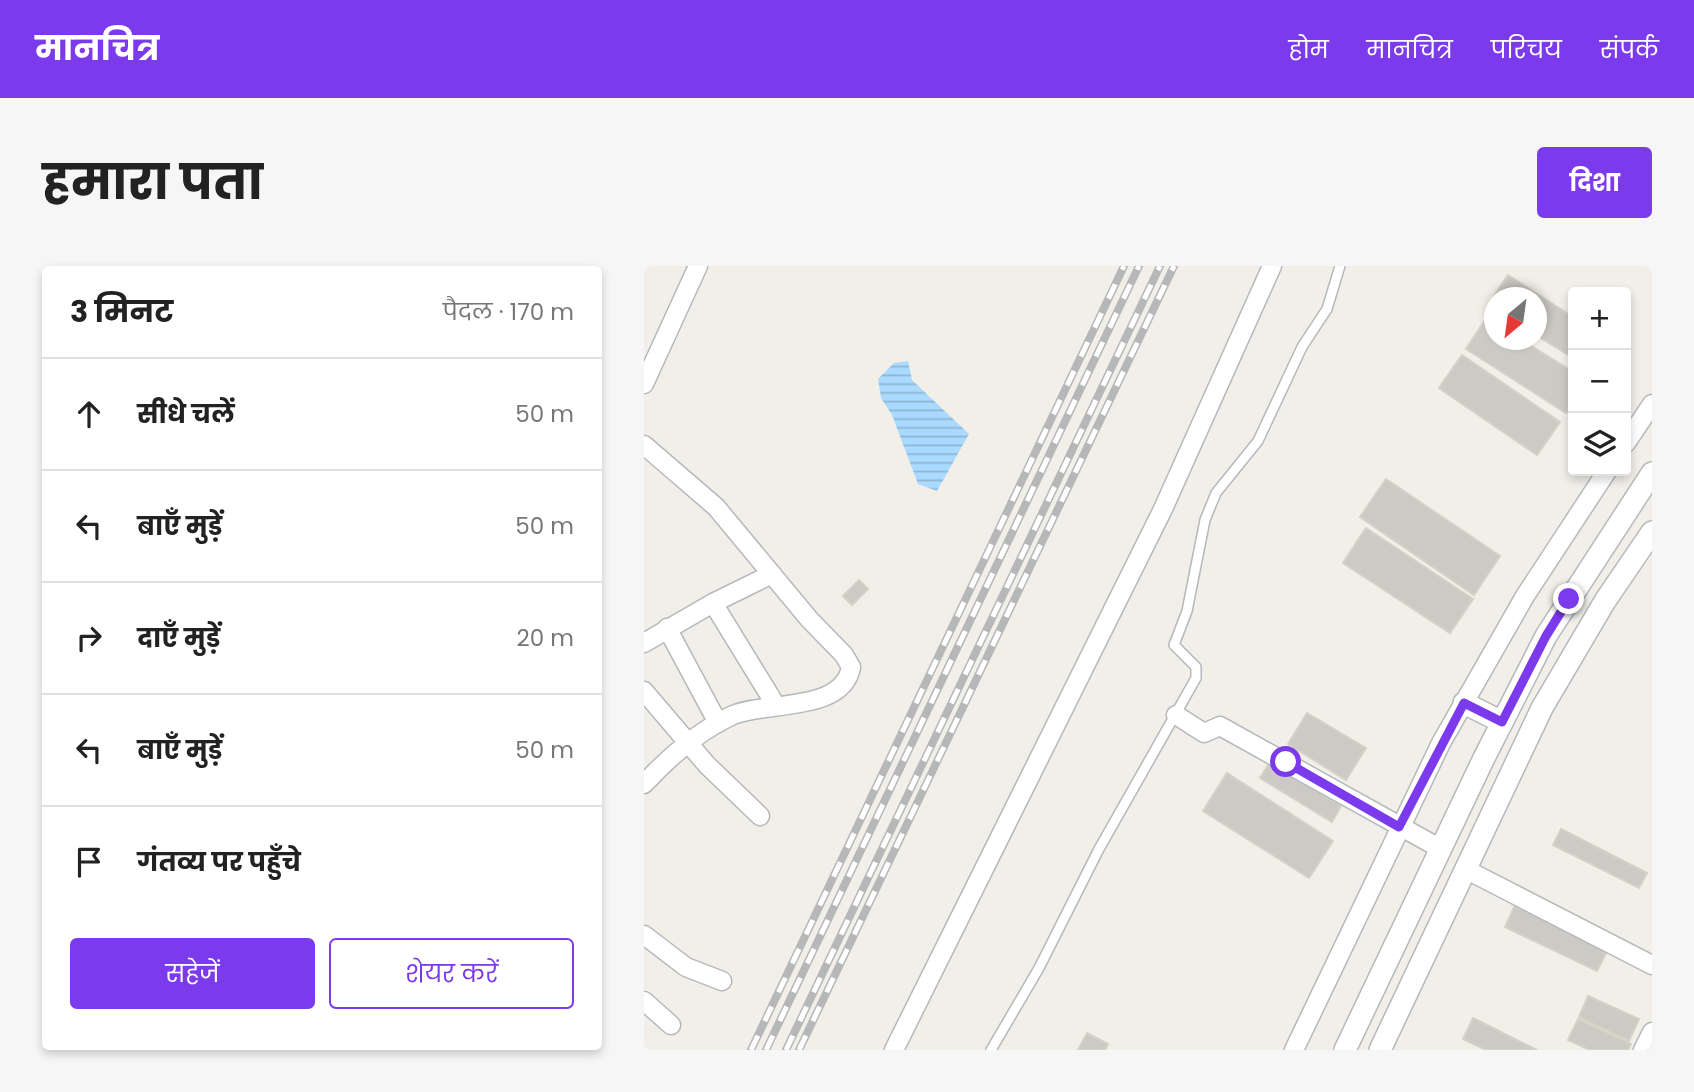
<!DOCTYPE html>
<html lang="hi">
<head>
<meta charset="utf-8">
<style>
  body { margin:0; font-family:Poppins,"Noto Sans Devanagari",sans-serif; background:#f6f6f6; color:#222 }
  .controls { position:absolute; right:21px; top:21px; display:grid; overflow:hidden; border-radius:7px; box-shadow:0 4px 10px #0003 }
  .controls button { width:63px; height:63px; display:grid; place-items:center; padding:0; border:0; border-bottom:2px solid #e0e0e0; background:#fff; color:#222; font:35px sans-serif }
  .compass { position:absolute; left:840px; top:21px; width:63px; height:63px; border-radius:50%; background:#fff; box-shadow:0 4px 10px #0003; rotate:209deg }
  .stop { position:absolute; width:21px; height:21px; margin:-16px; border:5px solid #7c3aed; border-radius:50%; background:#fff }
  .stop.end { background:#7c3aed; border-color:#fff; box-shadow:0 2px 7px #0008 }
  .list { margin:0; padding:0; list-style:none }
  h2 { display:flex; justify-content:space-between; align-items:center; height:91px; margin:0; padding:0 28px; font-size:30px }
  h2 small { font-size:23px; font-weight:400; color:#767676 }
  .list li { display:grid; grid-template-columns:46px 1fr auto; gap:21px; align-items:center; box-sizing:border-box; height:112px; padding:0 28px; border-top:2px solid #e0e0e0 }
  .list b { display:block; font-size:26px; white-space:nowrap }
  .list em { font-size:23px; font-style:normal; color:#767676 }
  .actions { display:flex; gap:14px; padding:21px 28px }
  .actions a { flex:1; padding:16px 0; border:2px solid #7c3aed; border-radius:7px; text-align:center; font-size:24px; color:#7c3aed }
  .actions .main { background:#7c3aed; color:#fff }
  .icon { flex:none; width:38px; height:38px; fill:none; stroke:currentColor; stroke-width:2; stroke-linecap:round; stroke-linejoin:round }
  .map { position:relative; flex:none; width:1008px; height:784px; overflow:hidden; border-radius:7px }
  header { display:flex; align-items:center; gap:42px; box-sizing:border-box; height:98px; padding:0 35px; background:#7c3aed; color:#fff }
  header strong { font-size:33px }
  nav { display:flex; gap:38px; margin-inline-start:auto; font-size:24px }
  .intro { display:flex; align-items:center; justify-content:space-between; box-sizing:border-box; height:168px; padding:0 42px }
  h1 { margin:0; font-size:49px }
  .button { padding:18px 32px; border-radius:7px; background:#7c3aed; color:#fff; font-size:24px; font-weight:700 }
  main { display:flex; gap:42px; padding:0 42px }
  aside { flex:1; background:#fff; border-radius:7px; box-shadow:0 4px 10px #0003 }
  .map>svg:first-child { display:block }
</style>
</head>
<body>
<header>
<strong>मानचित्र</strong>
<nav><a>होम</a><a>मानचित्र</a><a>परिचय</a><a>संपर्क</a></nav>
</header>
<div class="intro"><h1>हमारा पता</h1><a class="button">दिशा</a></div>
<main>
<aside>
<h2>3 मिनट<small>पैदल · 170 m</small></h2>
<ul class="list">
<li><svg class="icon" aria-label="ahead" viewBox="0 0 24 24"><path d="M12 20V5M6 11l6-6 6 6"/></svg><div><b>सीधे चलें</b></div><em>50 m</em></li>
<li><svg class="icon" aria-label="left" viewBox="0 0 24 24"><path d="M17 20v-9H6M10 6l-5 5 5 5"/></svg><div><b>बाएँ मुड़ें</b></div><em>50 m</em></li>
<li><svg class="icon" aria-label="right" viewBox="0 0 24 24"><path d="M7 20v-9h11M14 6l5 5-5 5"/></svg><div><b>दाएँ मुड़ें</b></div><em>20 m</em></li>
<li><svg class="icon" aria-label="left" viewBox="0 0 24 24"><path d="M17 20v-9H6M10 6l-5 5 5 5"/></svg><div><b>बाएँ मुड़ें</b></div><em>50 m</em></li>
<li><svg class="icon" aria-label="arrive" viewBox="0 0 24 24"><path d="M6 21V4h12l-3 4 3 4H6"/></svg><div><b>गंतव्य पर पहुँचे</b></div></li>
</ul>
<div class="actions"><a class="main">सहेजें</a><a>शेयर करें</a></div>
</aside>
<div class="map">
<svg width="1008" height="784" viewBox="0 0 1008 784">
  <defs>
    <pattern id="water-rules" width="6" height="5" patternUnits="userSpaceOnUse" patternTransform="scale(1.75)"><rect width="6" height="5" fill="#aadaff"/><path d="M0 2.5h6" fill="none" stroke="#8eb4d2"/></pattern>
  </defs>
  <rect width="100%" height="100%" fill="#f1efe8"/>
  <path fill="url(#water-rules)" d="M 264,95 L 268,114 L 325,168 L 293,225 L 274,218 L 248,149 L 237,132 L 234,113 L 250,97 Z"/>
  <g fill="#cccac5" stroke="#d6d1c6" stroke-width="2">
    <path d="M 864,9 L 929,51 L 929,92 L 892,69 L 892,32 L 850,32 L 850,41 L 845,38 Z"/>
    <path d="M 843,51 L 850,56 L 850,74 L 878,74 L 929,106 L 929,136 L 922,147 L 822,83 Z"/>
    <path d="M 818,89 L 916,156 L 893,189 L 795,122 Z"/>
    <path d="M 742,213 L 856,290 L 830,329 L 716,251 Z"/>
    <path d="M 722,262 L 829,333 L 806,367 L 699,297 Z"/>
    <path d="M 215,314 L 224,323 L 208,339 L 199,330 Z"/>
    <path d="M 663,447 L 722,482 L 702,514 L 644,478 Z"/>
    <path d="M 626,496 L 697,540 L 688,556 L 616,512 Z"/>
    <path d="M 583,507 L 689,575 L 665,612 L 559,545 Z"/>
    <path d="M 917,563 L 1003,607 L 995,622 L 909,579 Z"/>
    <path d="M 871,639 L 964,683 L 953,705 L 861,661 Z"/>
    <path d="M 944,730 L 995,753 L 985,775 L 935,751 Z"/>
    <path d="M 829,752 L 893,784 L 842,784 L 819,773 Z"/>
    <path d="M 934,753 L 987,778 L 984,784 L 946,784 L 924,774 Z"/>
    <path d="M 443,767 L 464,778 L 461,784 L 434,784 Z"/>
  </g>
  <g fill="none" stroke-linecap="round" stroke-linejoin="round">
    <defs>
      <path id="service" d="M 347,784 L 395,702 L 455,583 L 552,412 L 552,401 L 530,379 L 543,345 L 561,254 L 572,227 L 614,175 L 658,81 L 683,43 L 696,0"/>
      <g id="minor">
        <path d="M 0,118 L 54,0"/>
        <path d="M 982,177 L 1008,138"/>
        <path d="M 0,179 L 72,241 L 165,353 L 200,389 L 207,401 C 199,447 121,435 89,449 C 56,464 25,491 0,518"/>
        <path d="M 69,337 L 131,438"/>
        <path d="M 23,362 L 74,457"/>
        <path d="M 0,377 L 69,337 L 128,308"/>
        <path d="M 0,425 L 63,499 L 116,550"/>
        <path d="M 532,449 L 560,467 L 576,460 L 797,583"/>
        <path d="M 821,603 L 1008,699"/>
        <path d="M 0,669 L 42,701 L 78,715"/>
        <path d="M 0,735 L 27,759"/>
        <path d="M 250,784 L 519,243 L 628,0"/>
        <path d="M 650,784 L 797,477 L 881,330 L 963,205"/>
        <path d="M 999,784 L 1008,766"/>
      </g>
      <g id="tertiary">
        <path d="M 820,437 L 858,456"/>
        <path d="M 701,784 L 839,494 L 902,370 L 1008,207"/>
        <path d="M 736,784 L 898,442 L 961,335 L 1008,266"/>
      </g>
    </defs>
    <use href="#service" stroke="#b5b8bc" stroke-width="12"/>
    <use href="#minor" stroke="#b5b8bc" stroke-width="21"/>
    <use href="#tertiary" stroke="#b5b8bc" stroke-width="24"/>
    <use href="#service" stroke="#fff" stroke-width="9"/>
    <use href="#minor" stroke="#fff" stroke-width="18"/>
    <use href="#tertiary" stroke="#fff" stroke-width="21"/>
    <defs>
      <g id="rail">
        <path d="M 107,784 L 480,0"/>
        <path d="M 122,784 L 495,0"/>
        <path d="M 142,784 L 516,0"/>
        <path d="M 155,784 L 530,0"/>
      </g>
    </defs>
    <use href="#rail" stroke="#b6b7b8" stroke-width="8"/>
    <use href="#rail" stroke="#fff" stroke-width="5" stroke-dasharray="16" stroke-linecap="butt"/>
  </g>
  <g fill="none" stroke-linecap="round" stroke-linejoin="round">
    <path stroke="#7c3aed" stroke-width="9" d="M 642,496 L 755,561 L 820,437 L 858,456 L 902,370 L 925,333"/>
  </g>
</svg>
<div class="controls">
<button>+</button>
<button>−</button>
<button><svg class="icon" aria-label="layers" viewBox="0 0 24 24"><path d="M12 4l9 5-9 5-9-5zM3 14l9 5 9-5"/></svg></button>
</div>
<svg class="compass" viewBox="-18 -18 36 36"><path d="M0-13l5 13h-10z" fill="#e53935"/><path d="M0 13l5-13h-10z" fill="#767676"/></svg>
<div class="stop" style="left:642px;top:496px"></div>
<div class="stop end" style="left:925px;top:333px"></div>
</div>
</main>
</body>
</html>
